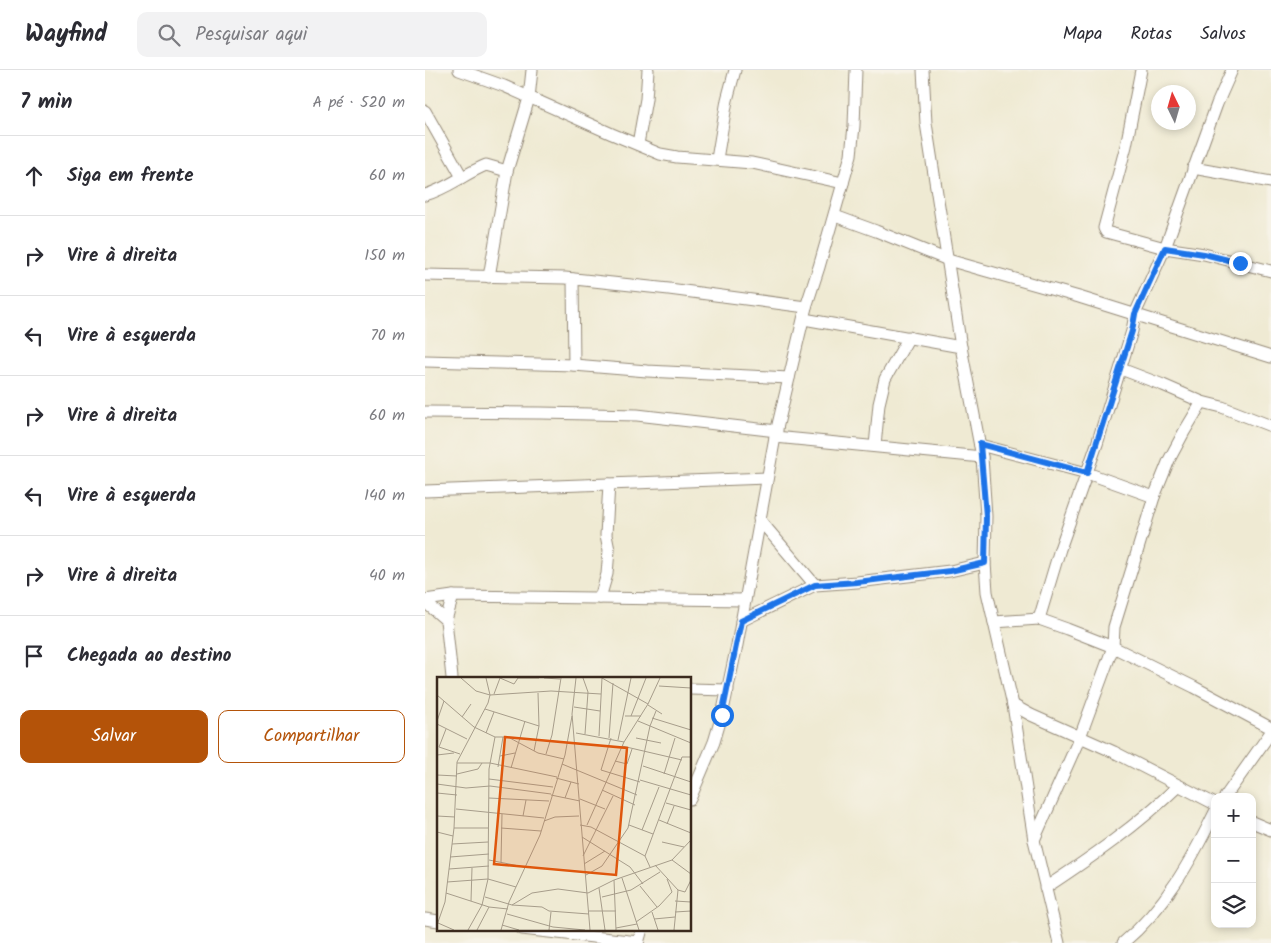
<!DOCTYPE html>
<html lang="pt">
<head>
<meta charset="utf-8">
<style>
  body { margin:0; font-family:Kalam,sans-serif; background:#f2f2f3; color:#2b2b33 }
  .controls { position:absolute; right:15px; bottom:15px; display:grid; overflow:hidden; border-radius:10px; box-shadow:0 2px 8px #0003 }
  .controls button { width:45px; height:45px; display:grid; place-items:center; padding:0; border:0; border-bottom:1px solid #e1e1e2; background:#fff; color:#2b2b33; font:25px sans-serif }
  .compass { position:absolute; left:726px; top:15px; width:45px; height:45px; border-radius:50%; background:#fff; box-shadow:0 2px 8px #0003; rotate:355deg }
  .stop { position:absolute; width:15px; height:15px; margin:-11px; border:4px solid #1a73e8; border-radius:50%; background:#fff }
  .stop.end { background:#1a73e8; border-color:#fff; box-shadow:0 1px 5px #0008 }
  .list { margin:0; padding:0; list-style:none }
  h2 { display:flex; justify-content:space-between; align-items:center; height:65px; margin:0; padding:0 20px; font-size:21px }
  h2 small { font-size:16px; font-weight:400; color:#7c7c81 }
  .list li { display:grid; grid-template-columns:32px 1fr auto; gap:15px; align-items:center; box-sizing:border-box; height:80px; padding:0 20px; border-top:1px solid #e1e1e2 }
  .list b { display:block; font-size:19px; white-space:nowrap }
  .list em { font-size:16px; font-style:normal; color:#7c7c81 }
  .actions { display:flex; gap:10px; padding:15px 20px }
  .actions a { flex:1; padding:11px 0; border:1px solid #b45309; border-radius:10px; text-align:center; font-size:18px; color:#b45309 }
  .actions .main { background:#b45309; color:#fff }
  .icon { flex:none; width:28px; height:28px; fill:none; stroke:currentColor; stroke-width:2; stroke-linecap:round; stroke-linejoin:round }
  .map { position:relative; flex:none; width:846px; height:873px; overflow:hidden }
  header { display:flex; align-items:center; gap:30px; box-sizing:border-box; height:70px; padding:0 25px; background:#fff; border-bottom:1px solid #e1e1e2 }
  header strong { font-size:24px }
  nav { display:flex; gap:28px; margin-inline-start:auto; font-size:18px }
  .search { width:350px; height:45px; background:#f2f2f3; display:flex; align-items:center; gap:12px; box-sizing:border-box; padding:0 18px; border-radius:10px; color:#7c7c81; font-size:19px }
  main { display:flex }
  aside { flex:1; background:#fff }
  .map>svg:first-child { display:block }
</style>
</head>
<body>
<header>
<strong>Wayfind</strong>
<div class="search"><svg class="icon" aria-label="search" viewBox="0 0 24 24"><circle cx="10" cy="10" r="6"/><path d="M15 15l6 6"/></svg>Pesquisar aqui</div>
<nav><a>Mapa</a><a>Rotas</a><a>Salvos</a></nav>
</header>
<main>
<aside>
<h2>7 min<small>A pé · 520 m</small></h2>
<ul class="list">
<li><svg class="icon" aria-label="ahead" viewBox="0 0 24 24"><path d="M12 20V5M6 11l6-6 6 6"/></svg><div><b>Siga em frente</b></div><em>60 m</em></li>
<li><svg class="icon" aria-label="right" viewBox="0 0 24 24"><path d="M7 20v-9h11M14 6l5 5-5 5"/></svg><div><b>Vire à direita</b></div><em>150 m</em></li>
<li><svg class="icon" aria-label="left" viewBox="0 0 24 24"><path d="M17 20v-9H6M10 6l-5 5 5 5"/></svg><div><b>Vire à esquerda</b></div><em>70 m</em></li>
<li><svg class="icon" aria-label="right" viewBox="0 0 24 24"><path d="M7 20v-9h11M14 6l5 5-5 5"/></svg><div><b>Vire à direita</b></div><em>60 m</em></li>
<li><svg class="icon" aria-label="left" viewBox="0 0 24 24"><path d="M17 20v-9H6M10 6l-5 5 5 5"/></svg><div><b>Vire à esquerda</b></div><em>140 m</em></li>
<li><svg class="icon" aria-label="right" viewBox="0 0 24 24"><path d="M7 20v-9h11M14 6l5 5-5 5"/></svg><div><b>Vire à direita</b></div><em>40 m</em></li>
<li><svg class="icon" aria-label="arrive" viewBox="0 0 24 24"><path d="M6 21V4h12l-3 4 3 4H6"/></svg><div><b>Chegada ao destino</b></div></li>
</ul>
<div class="actions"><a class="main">Salvar</a><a>Compartilhar</a></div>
</aside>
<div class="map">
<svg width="846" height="873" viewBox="0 0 846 873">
  <rect width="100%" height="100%" fill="#f7f3e8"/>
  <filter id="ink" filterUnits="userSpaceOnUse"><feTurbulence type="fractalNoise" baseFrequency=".02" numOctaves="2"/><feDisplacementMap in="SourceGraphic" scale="10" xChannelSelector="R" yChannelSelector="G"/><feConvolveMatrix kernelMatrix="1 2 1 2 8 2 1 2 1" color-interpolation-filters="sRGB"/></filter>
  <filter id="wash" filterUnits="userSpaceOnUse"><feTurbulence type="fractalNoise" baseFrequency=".0096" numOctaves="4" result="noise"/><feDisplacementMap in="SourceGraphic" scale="20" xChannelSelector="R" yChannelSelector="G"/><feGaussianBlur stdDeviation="1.12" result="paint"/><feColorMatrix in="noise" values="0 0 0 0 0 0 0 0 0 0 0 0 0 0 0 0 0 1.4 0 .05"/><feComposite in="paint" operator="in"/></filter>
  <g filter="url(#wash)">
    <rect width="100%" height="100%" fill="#efead3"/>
  </g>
  <g filter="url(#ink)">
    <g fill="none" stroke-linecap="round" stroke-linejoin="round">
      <defs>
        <g id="minor">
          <path d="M 34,0 L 79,16 L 187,64 L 235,84 L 252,87 L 327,93 L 418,113"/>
          <path d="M 498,0 L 501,53 L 536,277 L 557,387 L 561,446 L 560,493 L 562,522 L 588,635 L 609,770 L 634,873"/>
          <path d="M 716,0 L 701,76 L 679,158 L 681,162 L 740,178 L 779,184 L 846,201"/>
          <path d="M 0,41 L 37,107"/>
          <path d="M 213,74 L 221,29 L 223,0"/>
          <path d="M 292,89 L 302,30 L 310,0"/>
          <path d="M 768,98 L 846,112"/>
          <path d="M 0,125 C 22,119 39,104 61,95 L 82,101"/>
          <path d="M 410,146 L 451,161 L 523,190 L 654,227 L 846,287"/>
          <path d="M 0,205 L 140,208 L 244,219 L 381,237"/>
          <path d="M 64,207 L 82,101 L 104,28 L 107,0"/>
          <path d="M 148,209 L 149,295"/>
          <path d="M 379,249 L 536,277"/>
          <path d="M 0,291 L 149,295 L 222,301 L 364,308"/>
          <path d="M 696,299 L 738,315 L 777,332 L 797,337 L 846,356"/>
          <path d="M 0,342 L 116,343 L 212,345 L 352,361"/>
          <path d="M 350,367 L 557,387"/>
          <path d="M 555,375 L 662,403 L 729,427"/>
          <path d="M 450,376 L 454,334 L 460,309 L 484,267"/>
          <path d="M 0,421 L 342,408"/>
          <path d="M 334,449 L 390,515"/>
          <path d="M 175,528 L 182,504 L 184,480 L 181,465 L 184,414"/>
          <path d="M 0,530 L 28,526 L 320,530"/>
          <path d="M 0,532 L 21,550"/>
          <path d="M 614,549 L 635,479 L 672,374 L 707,261 L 710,244 L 740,178 L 792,34 L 807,0"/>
          <path d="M 316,551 L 390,515 L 432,512 L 525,501 L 560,493"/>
          <path d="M 569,552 L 614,549 L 642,559 L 688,577 L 769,617 L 846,658"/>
          <path d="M 27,608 L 21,550 L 28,526"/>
          <path d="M 265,619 L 303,620"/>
          <path d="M 588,635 L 606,645 L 689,682 L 790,734"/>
          <path d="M 800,727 L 846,662"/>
          <path d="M 265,729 L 289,672 L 297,645 L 312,575 L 350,367 L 381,237 L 394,197 L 426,85 L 429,56 L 431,0"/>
          <path d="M 827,752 L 846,760"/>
          <path d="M 609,770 L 655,667 L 688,577 L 689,557 L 729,427 L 744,390 L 759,362 L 777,332"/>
          <path d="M 620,818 C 667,787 713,755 753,716"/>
          <path d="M 0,849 L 14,851"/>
          <path d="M 97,859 L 213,872"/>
          <path d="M 213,873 L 217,859"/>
          <path d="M 698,873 C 740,838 766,791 790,742"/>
        </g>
      </defs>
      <use href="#minor" stroke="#958a78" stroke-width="13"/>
      <use href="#minor" stroke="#fff" stroke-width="11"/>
    </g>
  </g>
  <g fill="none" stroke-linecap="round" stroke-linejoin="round" filter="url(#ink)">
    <path stroke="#1a73e8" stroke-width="6" d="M 297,645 L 316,551 L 390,515 L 432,512 L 525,501 L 560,493 L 561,446 L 555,374 L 662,403 L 707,261 L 710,244 L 740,178 L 779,184 L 815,193"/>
  </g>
  <g transform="translate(12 607)">
    <rect width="254" height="254" fill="#efead3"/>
    <path fill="none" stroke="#a79d8b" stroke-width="1" d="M 24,1 L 39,14 L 53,18 L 114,14 L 164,17M 107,1 L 123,2M 139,1 L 135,37 L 153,253M 146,1 L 151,15 L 148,57M 165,1 L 211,27M 222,9 L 254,11M 57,17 L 63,1 L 77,7 L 81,1 L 102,1M 0,18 L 37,50 L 58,60 L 71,60 L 101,76 L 127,82M 211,28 L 225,37M 137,30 L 163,34M 48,32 L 102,49M 188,39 L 204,39M 194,39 L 209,1M 25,40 L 34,27M 215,41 L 254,53M 0,44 L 7,24M 201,44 L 254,66M 0,47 L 30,62M 9,52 L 2,70 L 23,77M 49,56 L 57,35M 139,56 L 187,65 L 211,27 L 223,1M 162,59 L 165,1M 172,61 L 176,6M 174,61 L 164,93 L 203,105M 199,61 L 224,66M 181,63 L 194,1M 185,69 L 245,83M 97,74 L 102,49 L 101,16M 109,77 L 115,58 L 124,1M 0,78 L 17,76M 63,79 L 78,76M 178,84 L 190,87 L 195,72M 20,86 L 53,86 L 120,100M 125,87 L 200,118M 206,89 L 254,105M 61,90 L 66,60M 74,91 L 88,44M 20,97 L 41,92 L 45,86M 227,97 L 238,61M 0,98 L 20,99M 119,101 L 142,107M 52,102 L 116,110M 203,103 L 254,118M 0,107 L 29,111 L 53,109 L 114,117M 165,113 L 198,128M 0,116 L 20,118M 114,118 L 143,124M 52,121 L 112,124M 128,121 L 134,105M 143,122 L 168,132M 229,126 L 254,133M 19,132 L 107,141M 0,139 L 18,140M 86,139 L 89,123M 222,143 L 254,156M 107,144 L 118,140 L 142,139M 230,147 L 237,129M 143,148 L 154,150 L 208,179 L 213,190M 150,148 L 187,65M 192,148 L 216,157M 17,151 L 51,151M 64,151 L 104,154M 205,153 L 222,110M 0,155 L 16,159M 145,160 L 193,190 L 206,207M 225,165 L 247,170M 15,167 L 51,165M 146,179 L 176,119M 208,179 L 245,80 L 254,80M 13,180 L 52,177M 52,183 L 87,190M 235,183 L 254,197M 64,185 L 65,137M 147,187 L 168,174M 218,188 L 241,213 L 248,215 L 254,203M 12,192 L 52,189M 149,198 L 165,189 L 191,151 L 213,49 L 219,34M 185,201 L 202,253M 177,203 L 179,253M 10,205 L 51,202 L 79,210M 203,209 L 220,230M 162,211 L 168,253M 9,216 L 52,230 L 71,232M 48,220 L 75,228 L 105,230 L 112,234 L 152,237M 165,220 L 194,213 L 223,195M 34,224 L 35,191M 238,224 L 254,225M 75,228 L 95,216 L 121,212 L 151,216 L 177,203 L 235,183 L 254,163M 152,234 L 179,234M 215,235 L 221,253M 238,235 L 254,234M 70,237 L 116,250 L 148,253M 217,242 L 238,240M 199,245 L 222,229 L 235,215 L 230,202M 1,246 L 17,253M 0,248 L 8,225 L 17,151 L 20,85 L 51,26 L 53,18 L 49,1M 65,248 L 82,253M 179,251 L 200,247M 31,253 L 45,228 L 51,202 L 52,92 L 58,60M 40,253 L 52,230M 64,253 L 72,225 L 103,158 L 128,78 L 135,39M 112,253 L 114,235M 237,253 L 241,213"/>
    <path fill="#df570d" fill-opacity="0.15" stroke="#df570d" stroke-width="2.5" d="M 68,60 L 190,71 L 179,198 L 57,187 Z"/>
    <rect width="254" height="254" fill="none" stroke="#3b2a1e" stroke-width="2.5"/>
  </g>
</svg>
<div class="controls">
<button>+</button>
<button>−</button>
<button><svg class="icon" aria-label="layers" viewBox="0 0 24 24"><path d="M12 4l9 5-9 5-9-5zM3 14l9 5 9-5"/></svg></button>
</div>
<svg class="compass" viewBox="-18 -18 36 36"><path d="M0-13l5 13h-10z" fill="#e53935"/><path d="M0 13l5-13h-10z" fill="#7c7c81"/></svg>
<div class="stop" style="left:297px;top:645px"></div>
<div class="stop end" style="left:815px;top:193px"></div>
</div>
</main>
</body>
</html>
